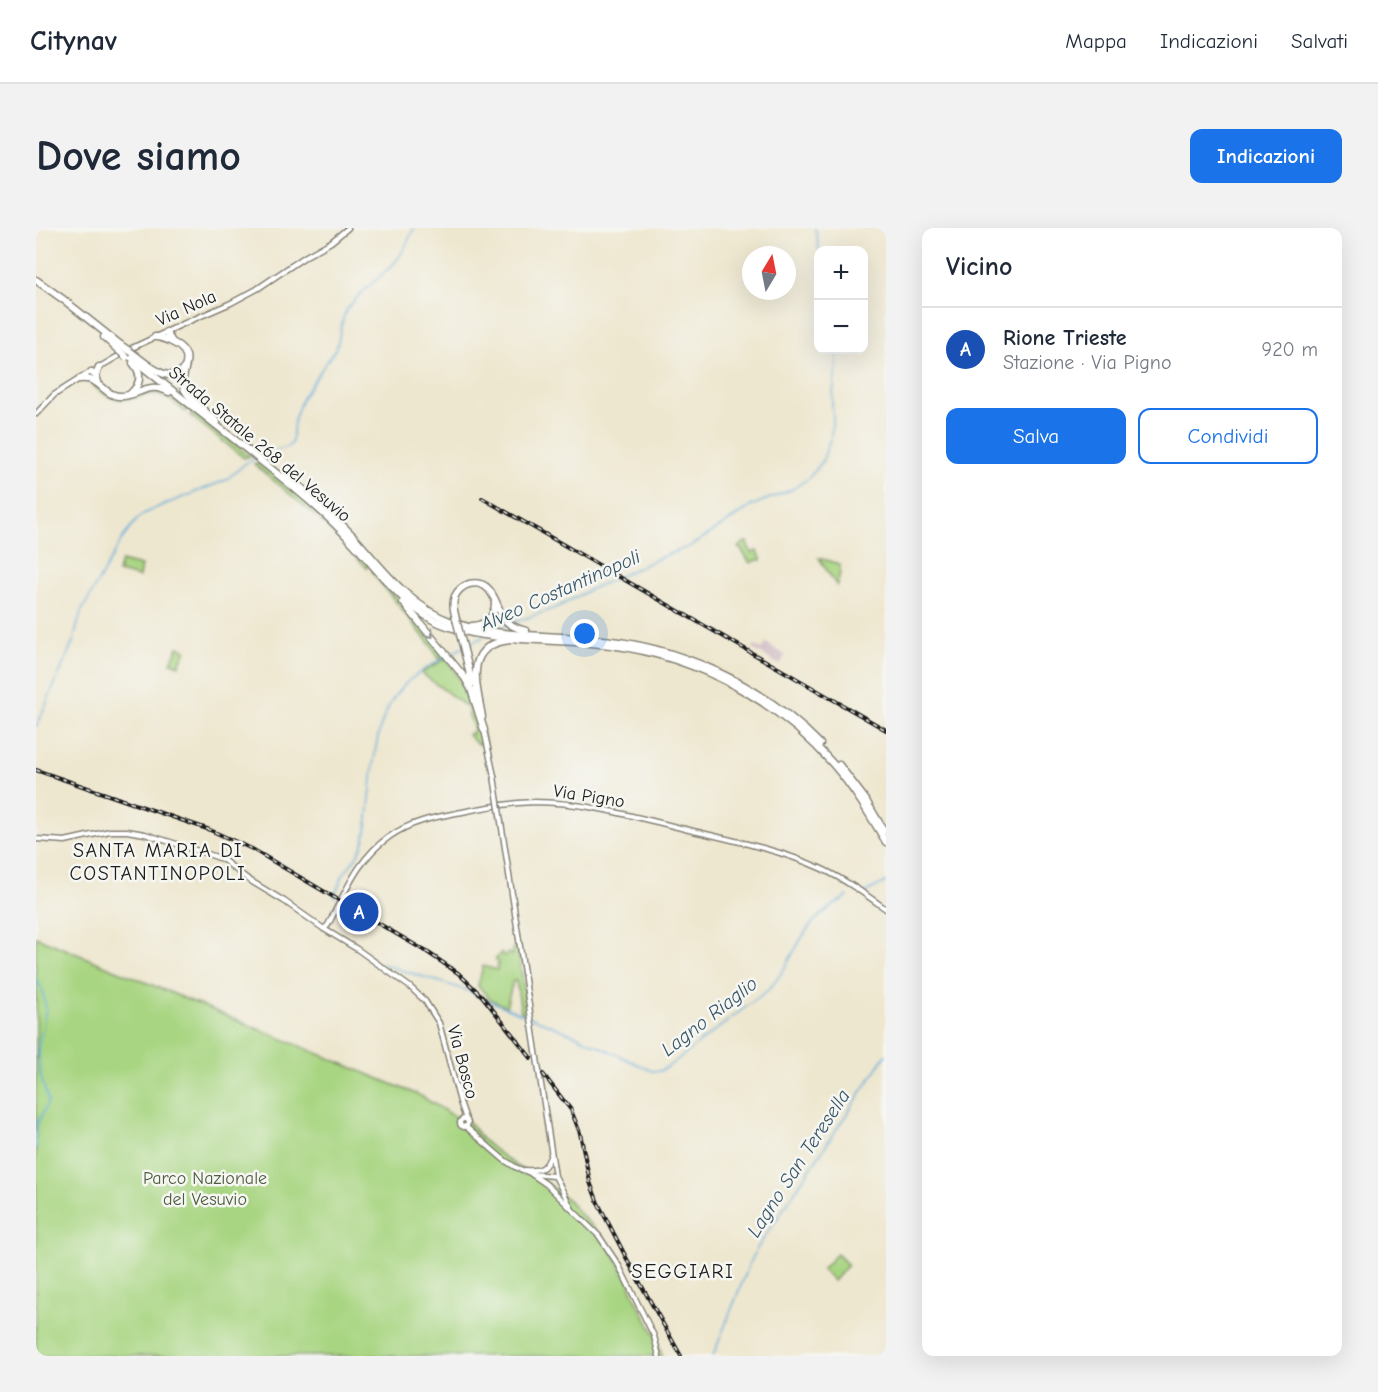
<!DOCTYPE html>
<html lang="it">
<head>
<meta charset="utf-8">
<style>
  body { margin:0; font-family:"Comic Neue",sans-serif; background:#f2f2f3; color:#1f2937 }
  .controls { position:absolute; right:18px; top:18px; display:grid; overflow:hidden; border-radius:12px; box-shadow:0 6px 24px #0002 }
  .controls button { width:54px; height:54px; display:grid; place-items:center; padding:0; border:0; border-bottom:2px solid #e0e1e3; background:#fff; color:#1f2937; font:30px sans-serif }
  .compass { position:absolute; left:706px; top:18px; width:54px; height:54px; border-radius:50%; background:#fff; box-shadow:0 6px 24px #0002; rotate:10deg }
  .you { position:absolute; left:549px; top:406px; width:21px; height:21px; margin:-15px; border:4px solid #fff; border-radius:50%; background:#1a73e8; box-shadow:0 0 0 9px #1a73e833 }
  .badge { display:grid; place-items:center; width:39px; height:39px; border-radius:50%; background:#1a73e8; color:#fff; font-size:20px; font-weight:700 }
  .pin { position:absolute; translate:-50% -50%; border:3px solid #fff; box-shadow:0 2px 6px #0006 }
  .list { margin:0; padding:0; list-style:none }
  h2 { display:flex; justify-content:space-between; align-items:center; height:78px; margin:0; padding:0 24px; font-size:26px }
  h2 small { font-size:20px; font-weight:400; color:#747a83 }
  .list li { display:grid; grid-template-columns:39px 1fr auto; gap:18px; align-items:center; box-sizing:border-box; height:84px; padding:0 24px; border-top:2px solid #e0e1e3 }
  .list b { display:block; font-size:22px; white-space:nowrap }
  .list p { margin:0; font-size:20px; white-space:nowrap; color:#747a83 }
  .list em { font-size:20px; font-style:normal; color:#747a83 }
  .actions { display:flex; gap:12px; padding:18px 24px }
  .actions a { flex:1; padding:14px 0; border:2px solid #1a73e8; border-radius:12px; text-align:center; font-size:21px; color:#1a73e8 }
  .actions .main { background:#1a73e8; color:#fff }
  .map { position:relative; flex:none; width:850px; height:1128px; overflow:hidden; border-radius:12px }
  header { display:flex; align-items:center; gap:36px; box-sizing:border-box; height:84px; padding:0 30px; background:#fff; border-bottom:2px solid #e0e1e3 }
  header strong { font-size:28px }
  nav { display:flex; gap:33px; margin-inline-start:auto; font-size:21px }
  .intro { display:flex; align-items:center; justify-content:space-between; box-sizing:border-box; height:144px; padding:0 36px }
  h1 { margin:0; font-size:42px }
  .button { padding:15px 27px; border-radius:12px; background:#1a73e8; color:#fff; font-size:21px; font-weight:700 }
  main { display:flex; gap:36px; padding:0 36px }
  aside { flex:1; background:#fff; border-radius:12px; box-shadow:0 6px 24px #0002 }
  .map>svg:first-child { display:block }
</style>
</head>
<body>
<header>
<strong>Citynav</strong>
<nav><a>Mappa</a><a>Indicazioni</a><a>Salvati</a></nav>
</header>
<div class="intro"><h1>Dove siamo</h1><a class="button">Indicazioni</a></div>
<main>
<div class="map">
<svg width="850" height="1128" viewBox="0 0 850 1128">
  <rect width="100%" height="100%" fill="#f6f6f2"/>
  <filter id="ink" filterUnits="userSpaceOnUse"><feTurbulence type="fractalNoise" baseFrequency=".0167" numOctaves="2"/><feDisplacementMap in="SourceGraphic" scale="12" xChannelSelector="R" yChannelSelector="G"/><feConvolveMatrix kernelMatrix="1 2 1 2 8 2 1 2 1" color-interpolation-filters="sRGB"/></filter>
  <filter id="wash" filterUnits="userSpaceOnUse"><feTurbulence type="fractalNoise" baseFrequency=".008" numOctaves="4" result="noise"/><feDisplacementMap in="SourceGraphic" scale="24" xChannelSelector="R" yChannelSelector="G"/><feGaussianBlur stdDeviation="1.35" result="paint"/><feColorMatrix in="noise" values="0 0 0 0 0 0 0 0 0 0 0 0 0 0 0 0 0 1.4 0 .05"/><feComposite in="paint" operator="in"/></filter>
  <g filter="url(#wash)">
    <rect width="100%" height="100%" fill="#eee7cf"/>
    <path fill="#d2bdc6" d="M 730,415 L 749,427 L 744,437 L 717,421 L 719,418 L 726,421 Z"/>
    <g fill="#a8d581" stroke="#62784e" stroke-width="1.5">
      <path d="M 51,152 L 76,168 L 115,161 L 134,166 L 153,180 L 150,184 C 141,178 132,168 121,166 C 115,165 109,167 102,169 C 78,175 68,169 51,152 Z"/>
      <path d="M 156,183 L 214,228 L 208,230 L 154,187 Z"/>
      <path d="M 222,234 L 286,287 L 281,289 L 218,236 Z"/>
      <path d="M 289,290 L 333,336 L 331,340 L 284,292 Z"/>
      <path d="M 709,314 L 712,314 L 711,317 L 716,325 L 721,323 L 725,330 L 725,332 L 721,332 L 714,335 L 705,321 L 702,320 Z"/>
      <path d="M 783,330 L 804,336 L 804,344 L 801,358 Z"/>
      <path d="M 85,333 L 105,338 L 103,349 L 82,344 Z"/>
      <path d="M 337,341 L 409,426 L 409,427 L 403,431 L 396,419 L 336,344 Z"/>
      <path d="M 142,419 L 150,422 L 143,437 L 135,434 Z"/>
      <path d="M 410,430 C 429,457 442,486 450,518 L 440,515 L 432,507 L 434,505 L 436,506 L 438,501 L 433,487 L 432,480 L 385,445 Z"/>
      <path d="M 0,709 L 363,859 L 385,868 L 422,891 L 432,893 L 446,911 L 456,920 L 482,939 L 511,955 L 533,973 L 542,984 L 566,1008 L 574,1019 L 593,1053 L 598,1067 L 620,1109 L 626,1128 L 0,1128 Z"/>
      <path d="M 477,720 L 482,720 L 492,789 L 485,783 L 480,753 L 477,753 L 470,779 L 454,771 L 442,758 L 447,738 L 461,742 L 462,734 L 459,732 L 465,725 L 469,728 L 471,725 L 477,727 Z"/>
      <path d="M 801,1026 L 812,1037 L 797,1053 L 786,1041 Z"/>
    </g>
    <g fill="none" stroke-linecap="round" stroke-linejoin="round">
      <g stroke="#63acda" stroke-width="1.5">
        <path d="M 779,0 L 783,22"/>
        <path d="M 226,228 L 253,218 L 256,215 L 258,192 L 266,170 L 300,120 C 305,108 304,94 310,83 C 323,63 344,51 360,33 C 368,24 373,11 378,0"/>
        <path d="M 476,395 L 522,379 L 553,362 L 630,327 L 655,318 L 717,277 L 757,261 L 773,250 L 786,234 L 795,209 L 797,189 L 796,174 L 802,122"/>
        <path d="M 459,402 L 471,397"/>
        <path d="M 430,417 L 447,409"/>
        <path d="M 414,426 L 426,420"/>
        <path d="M 0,499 L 37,414 L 45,384 L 86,311 L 100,293 L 106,287 L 115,282 L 190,252 L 210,235 L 218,231"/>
        <path d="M 830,664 L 850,654"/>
        <path d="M 298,669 C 301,662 304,654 307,647 C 314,637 323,628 327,616 C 332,602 332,585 334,570 C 338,531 339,487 368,457 C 380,445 396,437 410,428"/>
        <path d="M 346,736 L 433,763 L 447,770"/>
        <path d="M 0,751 L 6,761 L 10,780 L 7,799 L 3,814 L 2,824 L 4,845 L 12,873 L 10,879 L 1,896 L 0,921"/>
        <path d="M 451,772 L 539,807 L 616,843 L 624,843 L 633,838 L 732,762 C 751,743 758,718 774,698 C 784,686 799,676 812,668"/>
        <path d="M 677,1128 L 713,1037 L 722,1019 L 850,827"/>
      </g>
    </g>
  </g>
  <g filter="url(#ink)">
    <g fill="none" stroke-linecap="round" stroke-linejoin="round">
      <defs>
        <g id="secondary">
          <path d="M 62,140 L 96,120 L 149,95 L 195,75 L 221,61 L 270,28 L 295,14 L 312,0"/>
          <path d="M 0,186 L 18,167 L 56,143"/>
          <path d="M 448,502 L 458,548"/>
          <path d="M 467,607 L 519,948 L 535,979"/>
          <path d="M 0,611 L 29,613 L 74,603 L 91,603 L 109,606 L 172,626 L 186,631 L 213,652 L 248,673 L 288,701 L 321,721 L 374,759 L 389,773 L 403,795 L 424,874 L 430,891"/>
          <path d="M 288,701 L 292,697 C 309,665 322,630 353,609 C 375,593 400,589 426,584 C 449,579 473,575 498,574 C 550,574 599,589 649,601 C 695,612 741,621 784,640 C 808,651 829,666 850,681"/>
          <circle cx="428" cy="895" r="4"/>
          <path d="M 429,898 L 467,931 L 479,939 L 494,945 L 510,956 L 563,1008 L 583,1038 L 618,1108 L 623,1128"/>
          <path d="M 489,942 C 505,943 510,941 515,926"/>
          <path d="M 496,946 L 518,948"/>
        </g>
        <g id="highway">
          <path d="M 0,52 L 28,72 L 86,118"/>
          <path d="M 130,104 L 136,114"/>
          <path d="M 68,109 L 81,121"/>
          <path d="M 119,109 C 125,109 130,111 136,114 C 164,128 142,142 148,160 C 153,172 172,185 181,194"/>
          <path d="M 96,125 C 110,135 135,160 149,139"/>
          <path d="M 92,127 C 129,157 166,186 203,215 C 231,238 260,260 286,284 C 305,301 322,320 338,339 C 356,359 373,379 397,392 C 441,414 506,411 555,415 C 647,422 736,466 797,536 C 818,560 834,587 850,614"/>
          <path d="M 55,144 L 60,148 L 62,154"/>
          <path d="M 60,148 L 63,139"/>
          <path d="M 44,151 C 65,149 66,166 82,168 C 102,170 110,152 133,164"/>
          <path d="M 95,165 C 105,156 106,145 97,135"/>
          <path d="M 249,247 C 273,265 296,286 317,308 C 346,340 373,379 416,394 C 455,408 501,407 543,410"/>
          <path d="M 367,374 L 429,450 L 435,461 L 448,502"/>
          <path d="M 420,391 C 418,383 416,376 419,368 C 422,362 427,358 433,356 C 458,350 459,379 469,392 C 475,398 482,401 490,403"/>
          <path d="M 436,398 C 450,397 459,389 459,374"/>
          <path d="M 556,411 C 641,417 724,455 784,516"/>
          <path d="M 428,422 L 436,455"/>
          <path d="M 446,489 C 441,458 426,417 474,412"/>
          <path d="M 803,537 L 829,571 L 848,603"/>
        </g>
      </defs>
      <use href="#secondary" stroke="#858276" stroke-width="7"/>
      <use href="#highway" stroke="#858276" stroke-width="9"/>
      <use href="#secondary" stroke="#fff" stroke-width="4"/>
      <use href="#highway" stroke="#fff" stroke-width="6"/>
      <defs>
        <g id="rail">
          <path d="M 446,270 L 850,502"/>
          <path d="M 0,542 L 174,602 L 216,621 L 391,724 L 422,745 L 446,768 L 495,830"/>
          <path d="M 507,846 L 535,882 L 544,905 L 554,954 L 562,975 L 594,1037 L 645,1128"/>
        </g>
      </defs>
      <use href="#rail" stroke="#1c1c1c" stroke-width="4"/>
      <use href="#rail" stroke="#f6f6f2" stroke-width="1.5" stroke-dasharray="4.5" stroke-linecap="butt"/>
      <defs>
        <path id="secondary-bridge" d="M 458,548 L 467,607"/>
        <g id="highway-bridge">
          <path d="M 86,118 L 96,125"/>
          <path d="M 81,121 L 90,129"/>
          <path d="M 420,391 L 428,422"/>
        </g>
      </defs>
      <use href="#secondary-bridge" stroke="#858276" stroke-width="7" stroke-linecap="butt"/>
      <use href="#highway-bridge" stroke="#858276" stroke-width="9" stroke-linecap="butt"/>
      <use href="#secondary-bridge" stroke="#fff" stroke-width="4"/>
      <use href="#highway-bridge" stroke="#fff" stroke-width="6"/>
    </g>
    <defs><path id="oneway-chevron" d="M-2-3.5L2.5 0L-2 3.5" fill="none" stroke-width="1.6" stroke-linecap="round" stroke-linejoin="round" transform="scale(1.5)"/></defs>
    <use stroke="#999" href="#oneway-chevron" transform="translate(394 406) rotate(50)"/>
  </g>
  <g text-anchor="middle" stroke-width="5" stroke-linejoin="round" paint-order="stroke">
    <g font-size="18" fill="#1c1c1c" stroke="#f6f6f2">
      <text transform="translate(150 80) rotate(-24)" y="6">Via Nola</text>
      <text transform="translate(224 216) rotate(40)" y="6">Strada Statale 268 del Vesuvio</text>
      <text transform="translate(553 568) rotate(9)" y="6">Via Pigno</text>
      <text transform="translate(427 834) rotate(75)" y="6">Via Bosco</text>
    </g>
    <g font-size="18" fill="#4d5d3f" stroke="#f6f6f2">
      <text x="169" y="956">Parco Nazionale<tspan x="169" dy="21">del Vesuvio</tspan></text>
    </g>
    <g font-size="20" font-style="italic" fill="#385668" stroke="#f6f6f2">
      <text transform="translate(524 362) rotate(-24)" y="7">Alveo Costantinopoli</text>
      <text transform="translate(673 788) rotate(-38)" y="7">Lagno Riaglio</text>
      <text transform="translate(762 935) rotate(-57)" y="7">Lagno San Teresella</text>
    </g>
    <g font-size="20" letter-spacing="1.5" fill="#1c1c1c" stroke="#f6f6f2">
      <text x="122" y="629">SANTA MARIA DI<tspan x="122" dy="23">COSTANTINOPOLI</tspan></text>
      <text x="647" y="1050">SEGGIARI</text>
    </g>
  </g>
</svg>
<div class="controls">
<button>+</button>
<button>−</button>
</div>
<svg class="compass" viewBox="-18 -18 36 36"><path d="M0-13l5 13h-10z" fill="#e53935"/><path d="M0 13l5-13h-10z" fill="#747a83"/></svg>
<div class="you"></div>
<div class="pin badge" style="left:323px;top:684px;background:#1a4fb4">A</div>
</div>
<aside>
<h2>Vicino<small></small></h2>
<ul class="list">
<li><span class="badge" style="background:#1a4fb4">A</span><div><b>Rione Trieste</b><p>Stazione · Via Pigno</p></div><em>920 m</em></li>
</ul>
<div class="actions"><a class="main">Salva</a><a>Condividi</a></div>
</aside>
</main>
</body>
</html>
